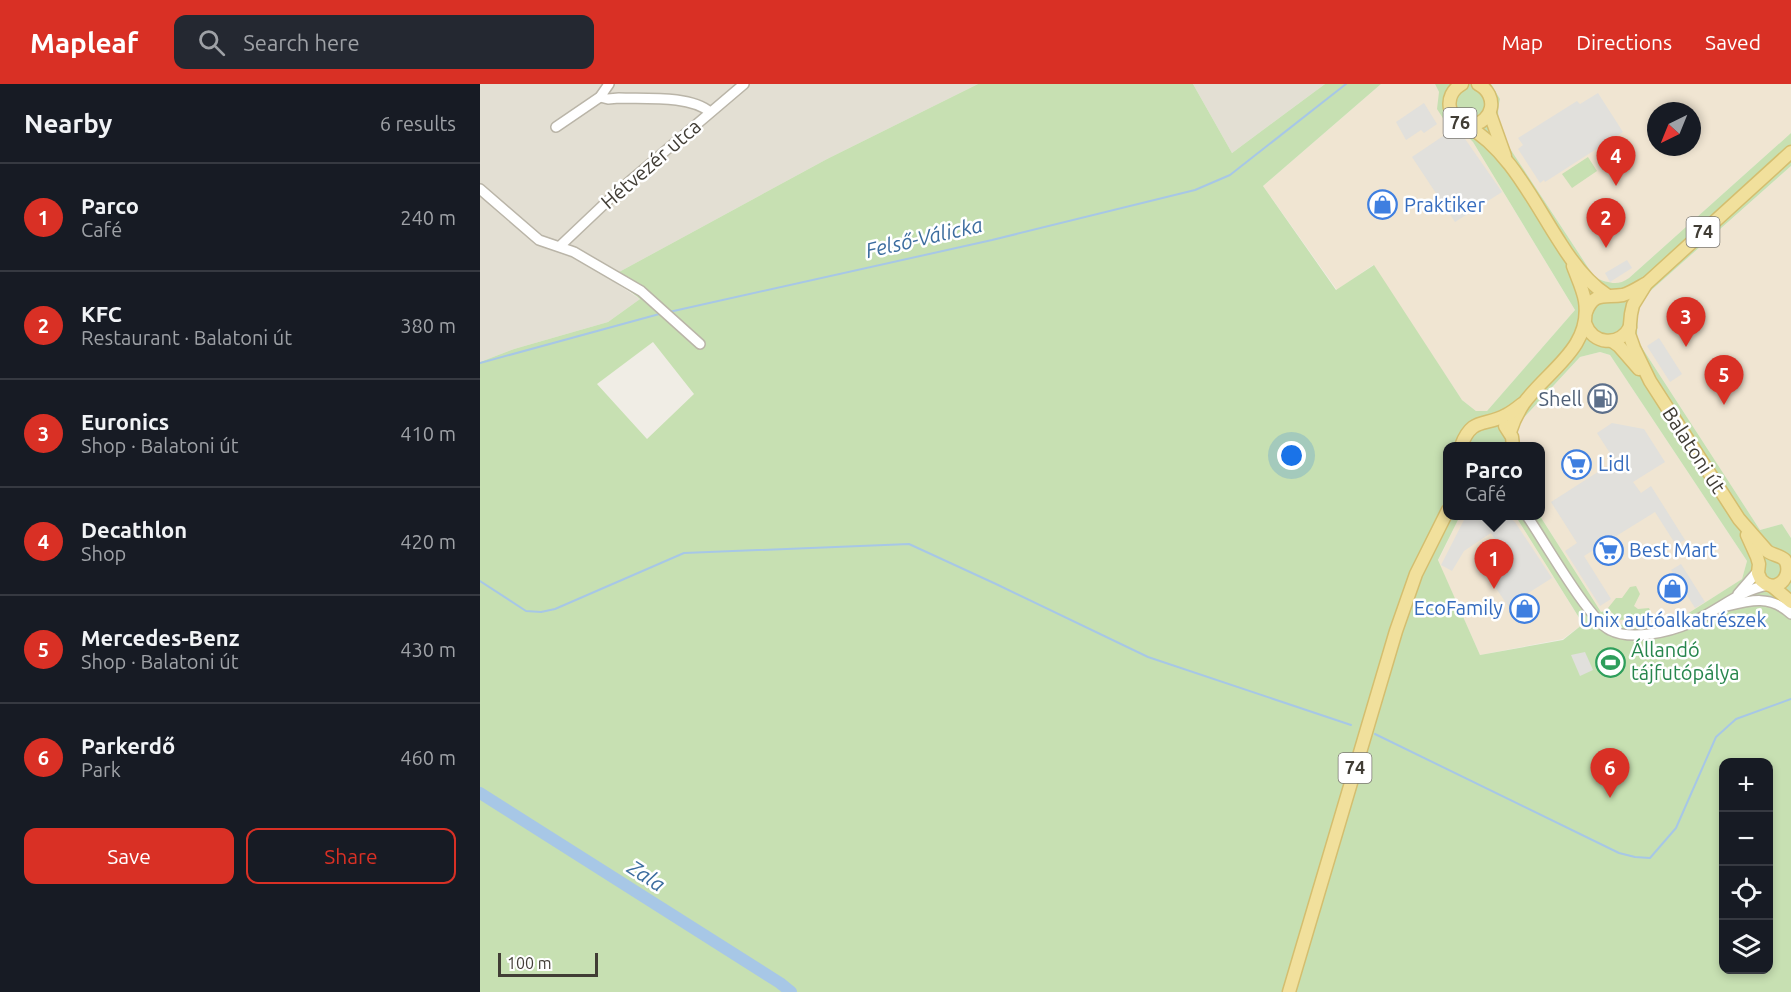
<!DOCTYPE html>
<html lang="en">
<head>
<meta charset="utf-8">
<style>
  body { margin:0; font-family:Ubuntu,sans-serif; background:#242831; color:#f1f3f6 }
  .controls { position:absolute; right:18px; bottom:18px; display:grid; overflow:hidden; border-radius:12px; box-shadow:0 3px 9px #0003 }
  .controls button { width:54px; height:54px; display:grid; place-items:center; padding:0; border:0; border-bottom:2px solid #363941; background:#171b24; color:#f1f3f6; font:30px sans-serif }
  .compass { position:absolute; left:1167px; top:18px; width:54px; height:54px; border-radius:50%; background:#171b24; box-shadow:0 3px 9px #0003; rotate:223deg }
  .scale { position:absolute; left:18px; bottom:15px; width:100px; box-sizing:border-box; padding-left:6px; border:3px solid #413d35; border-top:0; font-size:16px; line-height:21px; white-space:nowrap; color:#413d35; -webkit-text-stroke:4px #fff; paint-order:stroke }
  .you { position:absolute; left:812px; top:372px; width:21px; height:21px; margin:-15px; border:4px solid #fff; border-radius:50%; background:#1a73e8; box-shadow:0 0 0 9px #1a73e833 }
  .badge { display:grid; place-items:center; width:39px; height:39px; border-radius:50%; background:#d93025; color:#fff; font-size:20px; font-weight:700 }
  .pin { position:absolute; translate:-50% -50px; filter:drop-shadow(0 2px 3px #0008) }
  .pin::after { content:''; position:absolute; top:32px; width:21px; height:18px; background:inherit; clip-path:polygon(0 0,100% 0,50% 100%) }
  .popup { position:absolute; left:963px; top:358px; width:102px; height:78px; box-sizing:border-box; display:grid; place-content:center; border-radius:12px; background:#171b24; filter:drop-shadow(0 2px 4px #0005); font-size:20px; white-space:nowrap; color:#9ea1a6 }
  .popup b { font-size:22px; color:#f1f3f6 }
  .popup::after { content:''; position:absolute; left:50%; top:100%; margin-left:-12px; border:12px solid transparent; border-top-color:#171b24 }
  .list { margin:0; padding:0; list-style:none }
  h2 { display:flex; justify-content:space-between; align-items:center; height:78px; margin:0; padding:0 24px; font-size:26px }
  h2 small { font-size:20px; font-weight:400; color:#9ea1a6 }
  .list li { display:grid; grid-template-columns:39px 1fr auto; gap:18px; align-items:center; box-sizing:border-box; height:108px; padding:0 24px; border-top:2px solid #363941 }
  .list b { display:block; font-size:22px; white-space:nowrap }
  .list p { margin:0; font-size:20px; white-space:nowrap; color:#9ea1a6 }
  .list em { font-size:20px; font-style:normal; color:#9ea1a6 }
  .actions { display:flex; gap:12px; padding:18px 24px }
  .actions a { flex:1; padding:14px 0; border:2px solid #d93025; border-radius:12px; text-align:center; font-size:21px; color:#d93025 }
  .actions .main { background:#d93025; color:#fff }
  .icon { flex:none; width:33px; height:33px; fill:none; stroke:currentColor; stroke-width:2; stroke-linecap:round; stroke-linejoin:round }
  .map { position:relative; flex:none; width:1311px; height:908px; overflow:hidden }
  header { display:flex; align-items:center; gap:36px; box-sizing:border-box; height:84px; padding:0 30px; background:#d93025; color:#fff }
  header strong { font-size:28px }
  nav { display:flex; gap:33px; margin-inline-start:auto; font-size:21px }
  .search { width:420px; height:54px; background:#242831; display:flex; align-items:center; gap:15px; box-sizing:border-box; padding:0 21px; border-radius:12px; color:#9ea1a6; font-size:22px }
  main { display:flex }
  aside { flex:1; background:#171b24 }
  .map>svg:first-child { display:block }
</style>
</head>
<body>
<header>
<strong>Mapleaf</strong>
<div class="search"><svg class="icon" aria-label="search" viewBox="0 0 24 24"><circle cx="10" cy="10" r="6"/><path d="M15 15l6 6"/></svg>Search here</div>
<nav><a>Map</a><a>Directions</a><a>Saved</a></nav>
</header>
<main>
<aside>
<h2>Nearby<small>6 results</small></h2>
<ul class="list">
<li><span class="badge">1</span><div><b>Parco</b><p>Café</p></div><em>240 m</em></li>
<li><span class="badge">2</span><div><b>KFC</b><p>Restaurant · Balatoni út</p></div><em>380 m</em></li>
<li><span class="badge">3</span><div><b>Euronics</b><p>Shop · Balatoni út</p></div><em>410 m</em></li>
<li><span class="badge">4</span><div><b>Decathlon</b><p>Shop</p></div><em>420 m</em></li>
<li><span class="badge">5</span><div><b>Mercedes-Benz</b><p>Shop · Balatoni út</p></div><em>430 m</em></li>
<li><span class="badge">6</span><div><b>Parkerdő</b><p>Park</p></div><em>460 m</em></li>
</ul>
<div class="actions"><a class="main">Save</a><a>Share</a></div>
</aside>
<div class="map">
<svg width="1311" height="908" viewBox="0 0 1311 908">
  <rect width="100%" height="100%" fill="#f0ede5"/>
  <g fill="#e3dfd3">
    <path d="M 0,0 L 498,0 L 347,75 L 128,194 L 160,215 L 128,238 L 34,265 L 0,278 Z"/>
    <path d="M 713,0 L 845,0 L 752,69 Z"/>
  </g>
  <g fill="#f0e5d2" fill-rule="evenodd">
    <path d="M 901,0 L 955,0 L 959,8 L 970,45 L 985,50 L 993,58 L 1095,226 L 1007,327 L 996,327 L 982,316 L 893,181 L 857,206 L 783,102 Z"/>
    <path d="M 1011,0 L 1311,0 L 1311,49 L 1149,194 L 1142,199 L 1136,201 L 1115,194 L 1025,57 L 1018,38 L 1017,26 L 1020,15 ZM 1176,27 L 1212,27 L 1212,63 L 1176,63 Z"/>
    <path d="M 1311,82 L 1311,454 L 1302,440 L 1280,446 L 1157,256 L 1158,218 Z"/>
    <path d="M 1120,268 L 1130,271 L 1267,477 L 1262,495 L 1196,537 L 1138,541 L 1129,526 L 1121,528 L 1060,432 L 1060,362 L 1037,362 L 1036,342 L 1100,273 Z"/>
    <path d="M 980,432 L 1034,432 L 1038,436 L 1103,540 L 1083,555 L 1000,571 L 958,477 Z"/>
  </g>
  <g fill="#c7e0b2" fill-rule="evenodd">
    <path d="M 498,0 L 713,0 L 752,69 L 845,0 L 901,0 L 783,102 L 856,206 L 894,181 L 982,316 L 996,327 L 1007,327 L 1095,226 L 993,58 L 985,50 L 970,45 L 957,25 L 959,8 L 955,0 L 1011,0 L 1020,15 C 1016,31 1019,41 1025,57 L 1115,194 C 1128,198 1137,203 1149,194 L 1311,49 L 1311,82 L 1158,218 L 1157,256 L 1280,446 L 1302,440 L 1311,454 L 1311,908 L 0,908 L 0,278 L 34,265 L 128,238 L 160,215 L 143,202 L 128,194 L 347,75 ZM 173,258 L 214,310 L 167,355 L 117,300 ZM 1120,268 L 1130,271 L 1267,477 L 1262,495 L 1196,537 L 1138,541 L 1129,526 L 1121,528 L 1060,432 L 1034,432 L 1038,436 L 1103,540 L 1083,556 L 1000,571 L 958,476 L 980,432 L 968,432 L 968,362 L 1037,362 L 1039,356 L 1036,342 L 1100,273 ZM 1244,678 L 1288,678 L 1288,886 L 1244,886 Z"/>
    <path d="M 1108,73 L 1117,87 L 1092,104 L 1082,90 Z"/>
    <path d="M 1156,502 L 1160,510 L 1154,522 L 1158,525 L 1169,524 L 1173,534 L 1138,536 L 1128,524 L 1136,514 L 1142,514 L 1150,503 Z"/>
  </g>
  <g fill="#e1e0dc">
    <path d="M 1118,9 L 1143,48 L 1065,98 L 1064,96 L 1060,99 L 1038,65 L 1043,61 L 1038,54 L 1097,17 L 1100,20 Z"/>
    <path d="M 944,19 L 957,40 L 944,49 L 941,46 L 926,56 L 916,38 Z"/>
    <path d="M 972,46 L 976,52 L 981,49 L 1022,108 L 975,138 L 932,73 Z"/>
    <path d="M 1147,176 L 1152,184 L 1130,198 L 1125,189 Z"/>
    <path d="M 1179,254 L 1202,290 L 1190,298 L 1167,262 Z"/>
    <path d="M 1132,339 L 1164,345 L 1185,378 L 1153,398 L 1161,409 L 1171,402 L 1205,456 L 1196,461 L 1175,428 L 1104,472 L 1131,515 L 1120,522 L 1085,467 L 1097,459 L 1071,418 L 1135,377 L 1117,349 Z"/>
    <path d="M 986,432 L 1027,432 L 1035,438 L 1072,494 L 1028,522 L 1009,494 L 1031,479 L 1011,449 L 984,467 L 972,487 L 961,481 Z"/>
    <path d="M 1201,480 L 1225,518 L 1215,524 L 1191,486 Z"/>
    <path d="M 1105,568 L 1113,586 L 1100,592 L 1091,571 Z"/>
  </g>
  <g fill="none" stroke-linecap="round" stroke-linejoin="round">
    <g stroke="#a7c7e6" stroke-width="2">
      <path d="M 189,228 L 512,156 L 715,106 L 750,91 L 866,0"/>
      <path d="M 0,279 L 183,229"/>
      <path d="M 0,497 L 46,527 L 61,528 L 75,525 L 204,469 L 429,460 L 516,500 L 668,573 L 871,641"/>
      <path d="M 895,650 L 1139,769 L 1155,773 L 1170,774 L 1196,744 L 1236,653 L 1256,635 L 1311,615"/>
    </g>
    <path stroke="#a7c7e6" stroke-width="12" d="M 0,709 L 300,899 L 311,908"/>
    <defs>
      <g id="minor">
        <path d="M 120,13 L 128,15 L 139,14 C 165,15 210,11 230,28"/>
        <path d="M 76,43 L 120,13 L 129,0"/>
        <path d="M 0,105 L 59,156 L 94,168 L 161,207 L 220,260"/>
        <path d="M 80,162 L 137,108 L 264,0"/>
        <path d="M 1047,432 C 1063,455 1109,536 1130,546 C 1151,557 1189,548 1210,539 C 1237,528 1259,506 1288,501"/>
        <path d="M 1258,510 L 1278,487"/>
        <path d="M 1247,522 C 1271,516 1291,511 1311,530"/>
      </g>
      <g id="major">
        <path d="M 982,0 C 962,11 967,38 990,41 C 1014,39 1019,11 998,0"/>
        <path d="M 1010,30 L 1025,72"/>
        <path d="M 986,41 C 1030,66 1054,119 1081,160 C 1093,179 1108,199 1127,211"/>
        <path d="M 1106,228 C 1114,207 1125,214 1143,211 C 1150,209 1158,204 1165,200"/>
        <path d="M 1105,239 C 1113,261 1139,263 1150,243"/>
        <path d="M 1132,257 L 1139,262 L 1159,285"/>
        <path d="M 1025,342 L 1032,353 L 1033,362"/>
        <path d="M 1030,348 C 1033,338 1038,328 1044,319 C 1068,286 1112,264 1105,217 C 1103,205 1097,193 1093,182"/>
        <path d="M 981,362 C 992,332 1005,343 1026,331 C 1032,328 1037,324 1042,320"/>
        <path d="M 1267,451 L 1277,473 L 1279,480 L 1278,489 L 1281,496 L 1286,500 L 1292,502 L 1311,518"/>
        <path d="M 1292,502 C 1305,501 1311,487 1305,476 C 1300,471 1292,471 1287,467 L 1259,435 L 1170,297 L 1154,264 L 1149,250 L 1151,230 L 1153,221 L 1166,200 L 1311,68"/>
        <path d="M 809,908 L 916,547 L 936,490 L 968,426"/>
      </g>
    </defs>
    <use href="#minor" stroke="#bab5a8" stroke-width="12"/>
    <use href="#major" stroke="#d4be6f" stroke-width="15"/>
    <use href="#minor" stroke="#fff" stroke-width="9"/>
    <use href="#major" stroke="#f1e09c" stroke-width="12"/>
  </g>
  <defs>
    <symbol id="shop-ring" viewBox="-11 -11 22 22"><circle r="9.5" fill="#fff" stroke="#3f7fe0" stroke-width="1.5"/><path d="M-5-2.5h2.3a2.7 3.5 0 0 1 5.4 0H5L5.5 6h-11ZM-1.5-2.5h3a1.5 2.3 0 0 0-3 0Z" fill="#3f7fe0"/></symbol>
    <symbol id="fuel-ring" viewBox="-11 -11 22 22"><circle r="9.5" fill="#fff" stroke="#5c6f8a" stroke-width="1.5"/><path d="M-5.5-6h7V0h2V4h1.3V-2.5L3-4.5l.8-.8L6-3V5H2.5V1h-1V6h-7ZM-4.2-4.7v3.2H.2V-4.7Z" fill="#5c6f8a"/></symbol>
    <symbol id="supermarket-ring" viewBox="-11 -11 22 22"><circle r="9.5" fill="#fff" stroke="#3f7fe0" stroke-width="1.5"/><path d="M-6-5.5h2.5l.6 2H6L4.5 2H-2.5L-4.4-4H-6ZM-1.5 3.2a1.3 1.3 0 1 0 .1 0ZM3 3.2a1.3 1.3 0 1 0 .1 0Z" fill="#3f7fe0"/></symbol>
    <symbol id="stadium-ring" viewBox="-11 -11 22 22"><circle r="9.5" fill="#fff" stroke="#2e9e5b" stroke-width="1.5"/><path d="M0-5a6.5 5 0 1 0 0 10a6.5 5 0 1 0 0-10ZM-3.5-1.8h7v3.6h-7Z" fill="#2e9e5b"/></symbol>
  </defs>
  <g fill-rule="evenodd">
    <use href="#shop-ring" x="886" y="104" width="33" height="33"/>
    <use href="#fuel-ring" x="1106" y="298" width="33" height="33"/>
    <use href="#supermarket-ring" x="1080" y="364" width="33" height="33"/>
    <use href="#supermarket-ring" x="1112" y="450" width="33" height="33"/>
    <use href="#shop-ring" x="1176" y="488" width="33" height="33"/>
    <use href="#shop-ring" x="1028" y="508" width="33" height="33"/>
    <use href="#stadium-ring" x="1114" y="562" width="33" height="33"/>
  </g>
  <g text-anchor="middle" stroke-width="5" stroke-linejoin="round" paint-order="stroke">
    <g fill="#fff" stroke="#7a7772" stroke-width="1.5">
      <rect x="963.5" y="24" width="33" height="30" rx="4.5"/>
      <rect x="1206.5" y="133" width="33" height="30" rx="4.5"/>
      <rect x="858.5" y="669" width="33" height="30" rx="4.5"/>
    </g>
    <g font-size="18" font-weight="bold" fill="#413d35">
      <text x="980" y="45">76</text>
      <text x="1223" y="154">74</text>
      <text x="875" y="690">74</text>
    </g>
    <g font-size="20" fill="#413d35" stroke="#fff">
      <text transform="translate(171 80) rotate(-41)" y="7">Hétvezér utca</text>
      <text transform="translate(1214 366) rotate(57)" y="7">Balatoni út</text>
    </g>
    <g font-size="20" fill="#366cbe" stroke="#fff" text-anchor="start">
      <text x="924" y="128">Praktiker</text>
      <text x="1118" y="387">Lidl</text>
      <text x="1149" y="473">Best Mart</text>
      <text x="1023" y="531" text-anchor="end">EcoFamily</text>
      <text x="1193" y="543" text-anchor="middle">Unix autóalkatrészek</text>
    </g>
    <g font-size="20" fill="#4e5e75" stroke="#fff" text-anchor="end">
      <text x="1102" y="322">Shell</text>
    </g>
    <g font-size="20" fill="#27864d" stroke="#fff" text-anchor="start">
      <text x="1151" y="573">Állandó<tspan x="1151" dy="23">tájfutópálya</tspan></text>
    </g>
    <g font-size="21" font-style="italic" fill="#3c6d9f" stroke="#fff">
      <text transform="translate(444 154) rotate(-13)" y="7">Felső-Válicka</text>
      <text transform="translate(166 792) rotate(33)" y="7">Zala</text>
    </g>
  </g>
</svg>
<div class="controls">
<button>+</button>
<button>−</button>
<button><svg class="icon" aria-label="locate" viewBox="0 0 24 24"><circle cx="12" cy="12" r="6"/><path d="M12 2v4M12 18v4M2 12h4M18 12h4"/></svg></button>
<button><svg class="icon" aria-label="layers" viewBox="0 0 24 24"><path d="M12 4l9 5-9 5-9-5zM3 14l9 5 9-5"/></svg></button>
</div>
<svg class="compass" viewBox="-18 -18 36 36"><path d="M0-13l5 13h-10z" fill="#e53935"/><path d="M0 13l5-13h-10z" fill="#9ea1a6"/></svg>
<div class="scale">100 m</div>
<div class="you"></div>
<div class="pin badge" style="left:1014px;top:505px">1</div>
<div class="popup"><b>Parco</b>Café</div>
<div class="pin badge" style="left:1126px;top:164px">2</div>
<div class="pin badge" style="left:1206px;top:263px">3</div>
<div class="pin badge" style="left:1136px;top:102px">4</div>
<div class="pin badge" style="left:1244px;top:321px">5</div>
<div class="pin badge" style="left:1130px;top:714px">6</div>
</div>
</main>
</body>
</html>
